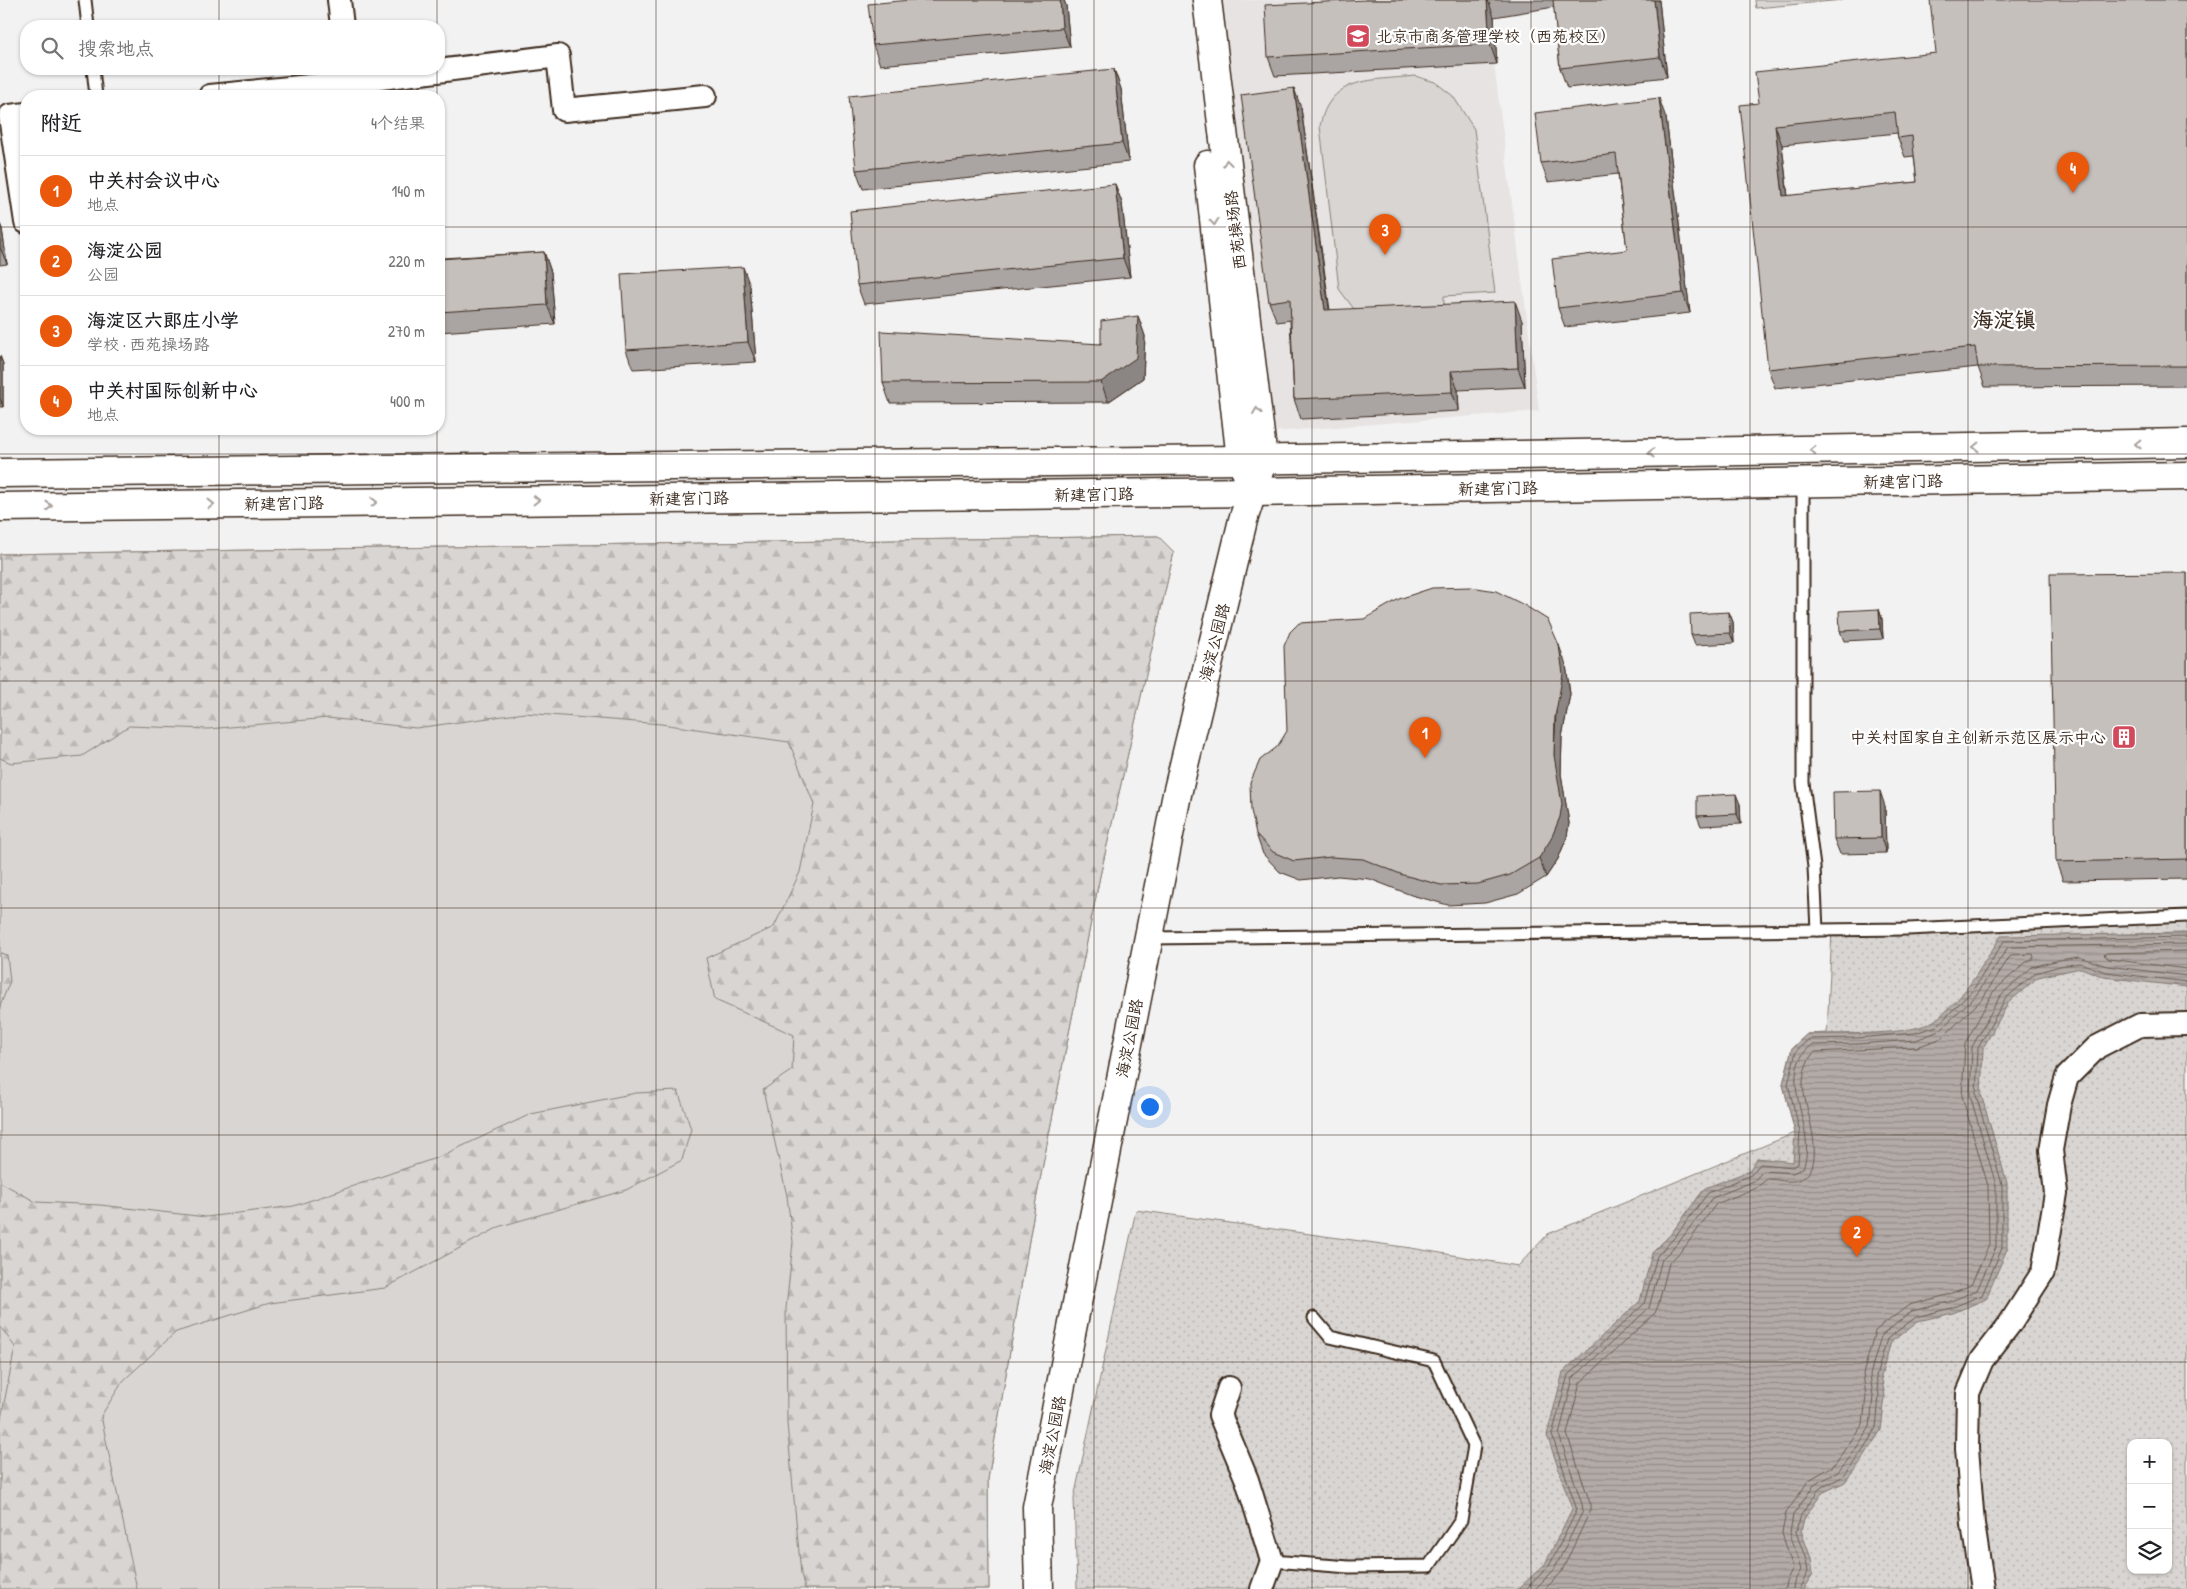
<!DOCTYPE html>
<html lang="zh">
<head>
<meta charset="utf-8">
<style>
  body { margin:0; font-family:"Patrick Hand","LXGW WenKai TC",sans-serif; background:#f6f6f6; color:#202124 }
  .controls { position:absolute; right:15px; bottom:15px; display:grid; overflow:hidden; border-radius:10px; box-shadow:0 1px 4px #0004 }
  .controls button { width:45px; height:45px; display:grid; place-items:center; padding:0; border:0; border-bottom:1px solid #e0e0e0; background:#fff; color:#202124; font:25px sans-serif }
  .you { position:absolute; left:1149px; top:1106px; width:18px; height:18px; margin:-12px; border:4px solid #fff; border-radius:50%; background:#1a73e8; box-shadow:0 0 0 8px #1a73e833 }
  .badge { display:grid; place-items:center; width:32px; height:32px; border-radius:50%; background:#ea580c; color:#fff; font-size:16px; font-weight:700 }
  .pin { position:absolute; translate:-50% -41px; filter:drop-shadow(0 1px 2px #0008) }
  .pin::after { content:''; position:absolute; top:26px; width:18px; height:15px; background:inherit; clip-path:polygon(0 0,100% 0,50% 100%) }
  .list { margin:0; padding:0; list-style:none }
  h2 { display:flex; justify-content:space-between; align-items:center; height:65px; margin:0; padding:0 20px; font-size:21px }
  h2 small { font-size:16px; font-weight:400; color:#757577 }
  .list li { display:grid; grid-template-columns:32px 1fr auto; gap:15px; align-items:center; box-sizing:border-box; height:70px; padding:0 20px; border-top:1px solid #e0e0e0 }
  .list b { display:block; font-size:19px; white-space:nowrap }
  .list p { margin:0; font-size:16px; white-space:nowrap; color:#757577 }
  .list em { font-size:16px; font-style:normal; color:#757577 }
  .icon { flex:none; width:28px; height:28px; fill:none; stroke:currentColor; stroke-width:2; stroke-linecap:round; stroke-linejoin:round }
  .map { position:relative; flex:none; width:2187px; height:1589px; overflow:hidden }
  .search { position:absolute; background:#fff; box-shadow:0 1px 4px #0004; left:20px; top:20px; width:425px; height:55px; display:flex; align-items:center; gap:12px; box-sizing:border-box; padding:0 18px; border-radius:20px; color:#757577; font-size:19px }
  .panel { position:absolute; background:#fff; box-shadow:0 1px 4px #0004; left:20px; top:90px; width:425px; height:345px; border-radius:20px }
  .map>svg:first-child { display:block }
</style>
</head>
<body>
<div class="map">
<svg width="2187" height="1589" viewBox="0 0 2187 1589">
  <defs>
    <pattern id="forest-firs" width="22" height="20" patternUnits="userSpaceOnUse" patternTransform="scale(1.25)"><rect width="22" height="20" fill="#d8d5d2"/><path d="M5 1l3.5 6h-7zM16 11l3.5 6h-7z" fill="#bab7b4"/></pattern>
    <pattern id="park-dots" width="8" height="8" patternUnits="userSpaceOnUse" patternTransform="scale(1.25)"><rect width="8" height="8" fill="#d8d5d2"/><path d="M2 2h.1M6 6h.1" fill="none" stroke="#bab7b4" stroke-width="1.8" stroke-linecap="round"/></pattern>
    <pattern id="water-rules" width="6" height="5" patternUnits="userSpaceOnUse" patternTransform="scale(1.25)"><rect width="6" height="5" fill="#b2aba7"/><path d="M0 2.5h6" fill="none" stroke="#928b87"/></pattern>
  </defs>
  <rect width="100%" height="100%" fill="#f3f2f2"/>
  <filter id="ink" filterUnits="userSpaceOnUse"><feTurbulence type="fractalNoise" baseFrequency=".02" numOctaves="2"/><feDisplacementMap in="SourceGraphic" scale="10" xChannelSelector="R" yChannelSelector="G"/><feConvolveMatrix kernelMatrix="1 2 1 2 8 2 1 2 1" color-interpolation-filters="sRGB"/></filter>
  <g filter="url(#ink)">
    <path fill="#e6e3e2" d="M 1220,0 L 1489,0 L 1495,72 L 1539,411 L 1272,432 Z"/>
    <g fill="#d8d5d2" stroke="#8a8078">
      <path d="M 1755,0 L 1843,0 L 1756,8 Z"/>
      <path d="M 1415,76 L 1435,82 L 1453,96 L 1474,129 L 1495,293 L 1444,296 L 1444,316 L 1354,309 L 1339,289 L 1320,126 C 1330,75 1373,81 1415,76 Z"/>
      <path d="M 1158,536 L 1174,552 L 1100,876 L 1036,1200 L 988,1479 L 989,1589 L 0,1589 L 0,554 Z"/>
    </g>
    <g fill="url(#forest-firs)" stroke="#8a8078">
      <path d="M 1158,536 L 1174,552 L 1100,876 L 1036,1200 L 988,1479 L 989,1589 L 805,1589 L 801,1574 L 787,1423 L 786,1309 L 793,1242 L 787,1196 L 763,1090 L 792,1070 L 794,1035 L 715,1000 L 706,958 L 774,927 L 800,872 L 814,804 L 789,742 L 661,724 L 525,713 L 416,728 L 328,718 L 208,729 L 129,726 L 82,756 L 11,763 L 0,758 L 0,554 Z"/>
      <path d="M 0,953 L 7,955 L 10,981 L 0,1006 Z"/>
      <path d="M 678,1091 L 691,1129 L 682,1160 L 626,1190 L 501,1226 L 385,1288 L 270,1303 L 176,1332 L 123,1381 L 101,1416 L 137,1589 L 0,1589 L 0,1424 L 15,1347 L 0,1326 L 0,1182 L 36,1202 L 100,1205 L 206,1217 L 294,1206 L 439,1157 L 531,1114 L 636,1093 Z"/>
    </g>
    <path fill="url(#park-dots)" stroke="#8a8078" fill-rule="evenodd" d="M 2187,919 L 2187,1589 L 1077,1589 L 1074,1498 L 1136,1210 L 1411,1248 L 1518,1266 L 1548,1234 L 1795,1133 L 1783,1084 L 1792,1048 L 1807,1034 L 1827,1033 L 1832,930 ZM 2131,1443 L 2168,1443 L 2168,1570 L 2131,1570 Z"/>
    <path fill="url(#water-rules)" stroke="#827770" d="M 2187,933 L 2187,987 L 2104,977 L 2081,968 L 2038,977 L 2009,1002 L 1983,1048 L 1981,1094 L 2007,1183 L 2007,1249 L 1986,1299 L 1953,1313 L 1918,1321 L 1891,1342 L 1881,1376 L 1885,1396 L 1881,1430 L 1860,1463 L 1845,1482 L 1822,1493 L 1804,1519 L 1801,1531 L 1811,1558 L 1813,1574 L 1803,1589 L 1518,1589 L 1545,1564 L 1572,1509 L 1547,1435 L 1563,1372 L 1640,1301 L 1652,1253 L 1670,1235 L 1705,1188 L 1749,1171 L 1757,1158 L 1793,1162 L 1795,1133 L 1783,1084 L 1792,1048 L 1807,1034 C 1836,1033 1913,1037 1935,1020 C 1964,1000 1982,965 2001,936 Z"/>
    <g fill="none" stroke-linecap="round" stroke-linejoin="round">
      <g stroke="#6b5e55" stroke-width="1">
        <path d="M 2187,951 L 2106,953 L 2104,955 L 2109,959 L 2187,969"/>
        <path d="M 1526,1589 L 1549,1566 L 1577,1510 L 1552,1435 L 1568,1375 L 1644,1304 L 1657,1256 L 1674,1238 L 1708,1193 L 1751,1175 L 1760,1164 L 1793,1167 L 1798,1164 L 1800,1132 L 1788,1084 L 1796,1051 L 1809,1039 L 1857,1038 L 1915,1033 L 1937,1026 L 1973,990 L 2004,941 L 2187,937"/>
        <path d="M 1535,1589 L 1554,1570 L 1583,1511 L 1582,1504 L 1559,1435 L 1573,1378 L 1649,1308 L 1662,1259 L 1679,1242 L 1712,1198 L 1754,1181 L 1763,1171 L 1793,1173 L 1803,1168 C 1819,1130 1773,1075 1812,1045 L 1857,1044 L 1916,1040 L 1939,1031 L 1977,994 L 2008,947 L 2187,944"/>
        <path d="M 1545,1589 L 1561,1573 L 1590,1511 L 1590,1503 L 1567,1434 L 1580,1383 L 1655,1313 L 1658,1306 L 1669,1263 L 1685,1247 L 1716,1204 L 1756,1188 L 1767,1179 C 1777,1179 1788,1183 1798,1180 C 1832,1170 1802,1104 1803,1083 C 1803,1073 1807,1058 1815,1052 L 1917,1047 L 1942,1038 L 1982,999 L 2011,955 L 2033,954 L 2034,958 L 2026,962 L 1993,992 L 1965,1044 L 1962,1096 L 1988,1186 L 1989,1245 L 1971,1285 L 1947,1295 L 1909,1305 L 1875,1331 L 1863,1374 L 1866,1396 L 1863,1424 L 1833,1466 L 1809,1480 L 1786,1513 L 1782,1533 L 1793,1568 L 1786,1581 L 1785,1589"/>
        <path d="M 1793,1589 L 1794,1582 L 1801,1570 L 1790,1533 L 1793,1515 L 1814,1485 L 1838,1472 L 1851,1456 L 1870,1427 L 1873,1396 L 1870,1375 L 1881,1336 L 1912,1311 L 1949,1302 L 1977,1290 L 1996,1247 L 1996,1185 L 1970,1095 L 1972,1047 L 2000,996 L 2032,967 L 2059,960 L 2079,957 L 2107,966 L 2187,976"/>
        <path d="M 1799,1589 L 1808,1572 L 1806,1560 L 1796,1532 L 1799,1518 L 1819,1489 L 1842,1477 L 1856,1460 L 1876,1429 L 1879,1396 L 1876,1376 L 1887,1339 L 1916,1317 L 1951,1308 L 1982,1295 L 2002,1248 L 2002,1184 L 1976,1095 L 1978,1048 L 2005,999 L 2035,973 L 2060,966 L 2080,963 L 2106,972 L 2187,982"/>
      </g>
      <defs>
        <g id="lane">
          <path d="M 85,0 L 88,26"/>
          <path d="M 93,69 L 96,96"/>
          <path d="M 1803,482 L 1803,783 L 1814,867 L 1817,930"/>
          <path d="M 1149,938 L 1908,929 L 2187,916"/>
          <path d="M 1272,1561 L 1349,1567 L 1429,1566 L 1461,1520 L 1474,1446 L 1434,1361 L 1330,1337 L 1314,1318"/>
        </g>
        <g id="street">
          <path d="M 339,0 L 342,26"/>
          <path d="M 210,96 L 349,82 L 558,56 L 564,110 L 705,96"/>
          <path d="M 26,114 L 10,116 L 26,222"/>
          <path d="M 1229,1388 L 1220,1415 L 1247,1480 L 1272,1561 L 1262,1589"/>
          <path d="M 1983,1589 L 1973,1524 L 1967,1448 L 1968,1393 L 1982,1360 L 2009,1325 L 2043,1272 L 2056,1193 L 2051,1150 L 2059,1105 L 2067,1077 L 2097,1047 L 2140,1025 L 2187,1024"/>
        </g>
        <g id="secondary">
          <path d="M 1208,165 L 1241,460 L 1248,476"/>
          <path d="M 0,473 L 1241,460 L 2187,443"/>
          <path d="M 0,507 L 1253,492 L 2187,476"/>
          <path d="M 1039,1589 L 1037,1507 L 1177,794 L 1243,520 L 1263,459 L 1207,0"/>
        </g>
      </defs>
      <use href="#lane" stroke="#3b2a1e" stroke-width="15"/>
      <use href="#street" stroke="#3b2a1e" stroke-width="26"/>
      <use href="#secondary" stroke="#3b2a1e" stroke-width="31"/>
      <use href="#lane" stroke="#fff" stroke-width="11"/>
      <use href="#street" stroke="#fff" stroke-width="22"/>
      <use href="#secondary" stroke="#fff" stroke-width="28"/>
    </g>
    <g fill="#aaa5a3" stroke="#3b2a1e" fill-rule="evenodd">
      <path d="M 910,0 L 1064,0 L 1066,6 L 1070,47 L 880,65 L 873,45 Z"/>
      <path d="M 1365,0 L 1659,0 L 1667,77 L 1567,88 L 1560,68 L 1554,7 L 1494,17 L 1497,64 L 1275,76 L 1268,57 Z"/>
      <path d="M 2187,0 L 2187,386 L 1985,387 L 1978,367 L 1775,388 L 1768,369 L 1759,103 L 1936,53 ZM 1897,133 L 1898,138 L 1905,157 L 1914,156 L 1917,182 L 1788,196 L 1782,145 Z"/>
      <path d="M 1114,69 L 1121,89 L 1129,162 L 863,189 L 856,170 Z"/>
      <path d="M 1301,108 L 1330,310 L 1522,321 L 1525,387 L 1458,390 L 1459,411 L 1301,419 L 1294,399 L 1290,320 L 1277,322 L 1269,302 Z"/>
      <path d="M 1666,118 L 1690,313 L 1565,327 L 1558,308 L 1627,250 L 1618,174 L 1548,182 L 1541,163 Z"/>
      <path d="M 1115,184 L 1122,203 L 1130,277 L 864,304 L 857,285 Z"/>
      <path d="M 0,224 L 2,229 L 7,264 L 0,265 Z"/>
      <path d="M 439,235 L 441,241 L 442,258 L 544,252 L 551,272 L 555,324 L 439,332 Z"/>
      <path d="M 750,286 L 756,362 L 633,369 L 626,350 Z"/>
      <path d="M 1138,316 L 1145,336 L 1143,378 L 1108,402 L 890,403 L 883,383 L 1101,344 Z"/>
      <path d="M 0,356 L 3,364 L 3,407 L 0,407 Z"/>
      <path d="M 2187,573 L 2187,879 L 2063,881 L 2056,862 Z"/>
      <path d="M 1879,609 L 1882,619 L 1883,639 L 1844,641 L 1840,631 Z"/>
      <path d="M 1729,612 L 1733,622 L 1734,643 L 1695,645 L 1691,635 Z"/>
      <path d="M 1566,665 L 1570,694 L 1562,737 L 1561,774 L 1569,823 L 1567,837 L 1558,859 L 1546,877 L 1518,894 L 1485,903 L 1448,905 L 1411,895 L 1370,879 L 1338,876 L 1301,880 L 1280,872 L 1263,854 L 1256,834 Z"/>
      <path d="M 1740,804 L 1741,824 L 1701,826 L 1697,816 Z"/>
      <path d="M 1885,806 L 1886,853 L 1840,854 L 1834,839 Z"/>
    </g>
    <g fill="#8b8684" stroke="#3b2a1e">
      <path d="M 1060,0 L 1064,0 L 1066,6 L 1070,47 L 1062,28 Z"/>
      <path d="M 1487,0 L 1488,0 L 1494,17 L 1497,64 L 1490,44 Z"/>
      <path d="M 1654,0 L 1659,0 L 1667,77 L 1660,57 Z"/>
      <path d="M 1114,69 L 1121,89 L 1129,162 L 1122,143 Z"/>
      <path d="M 1294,88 L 1301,108 L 1332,330 L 1325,310 Z"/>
      <path d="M 1659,98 L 1666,118 L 1690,313 L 1683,293 Z"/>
      <path d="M 1775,125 L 1782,145 L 1790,216 L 1783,196 Z"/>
      <path d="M 1115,184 L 1122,203 L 1130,277 L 1123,258 Z"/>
      <path d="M 0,224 L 2,229 L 7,264 L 0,247 Z"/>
      <path d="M 439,235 L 441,241 L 443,278 L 439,266 Z"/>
      <path d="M 544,252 L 551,272 L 555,324 L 547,305 Z"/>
      <path d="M 743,267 L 750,286 L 756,362 L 748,342 Z"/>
      <path d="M 1515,301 L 1522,321 L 1525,387 L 1518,368 Z"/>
      <path d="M 1138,316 L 1145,336 L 1143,378 L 1108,402 L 1101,382 Z"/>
      <path d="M 0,356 L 3,364 L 3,407 L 0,398 Z"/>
      <path d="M 1451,371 L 1458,390 L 1459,411 L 1452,392 Z"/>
      <path d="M 1879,609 L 1882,619 L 1883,639 L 1880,629 Z"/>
      <path d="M 1729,612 L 1733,622 L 1734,643 L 1730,633 Z"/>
      <path d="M 1559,645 L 1566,665 L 1570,694 L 1562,737 L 1561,774 L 1569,823 L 1567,837 L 1558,859 L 1546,877 L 1539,858 L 1554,755 Z"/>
      <path d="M 1880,791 L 1885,806 L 1886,853 L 1881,838 Z"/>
      <path d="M 1736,794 L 1740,804 L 1741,824 L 1737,814 Z"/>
    </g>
    <g fill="#c6c0bd" stroke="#3b2a1e" fill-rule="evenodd">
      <path d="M 910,0 L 1060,0 L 1062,28 L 873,45 L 868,4 Z"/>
      <path d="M 1365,0 L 1487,0 L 1490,44 L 1268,57 L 1265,5 Z"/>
      <path d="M 1553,0 L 1654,0 L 1660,57 L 1560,68 Z"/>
      <path d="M 1930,0 L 2187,0 L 2187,366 L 1978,367 L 1975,347 L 1768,369 L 1740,105 L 1759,103 L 1755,72 L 1936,53 ZM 1895,112 L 1898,138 L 1912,136 L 1917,182 L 1783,196 L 1775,125 Z"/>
      <path d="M 1114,69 L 1122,143 L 856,170 L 849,96 Z"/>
      <path d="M 1294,88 L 1325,310 L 1515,301 L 1518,368 L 1451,371 L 1452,392 L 1294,399 L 1290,299 L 1269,302 L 1241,95 Z"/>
      <path d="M 1659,98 L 1683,293 L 1558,308 L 1552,259 L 1627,250 L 1616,154 L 1541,163 L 1535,113 Z"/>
      <path d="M 1115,184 L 1123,258 L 857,285 L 850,211 Z"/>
      <path d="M 544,252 L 547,305 L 439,312 L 439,259 Z"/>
      <path d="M 743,267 L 748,342 L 626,350 L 621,274 Z"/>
      <path d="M 1138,316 L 1136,358 L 1101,382 L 883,383 L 881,331 L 1101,344 L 1101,321 Z"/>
      <path d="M 2187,573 L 2187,859 L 2056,862 L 2050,574 Z"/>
      <path d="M 1471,587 L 1496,591 L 1524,605 L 1548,620 L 1559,645 L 1563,674 L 1555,717 L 1554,755 L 1562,804 L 1560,817 L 1551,839 L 1539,858 L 1510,875 L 1478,884 L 1441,885 L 1403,875 L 1363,859 L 1331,857 L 1294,861 L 1273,852 L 1256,834 L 1251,810 L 1250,783 L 1260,760 L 1277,747 L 1287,731 L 1284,646 L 1290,632 L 1299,623 L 1364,619 L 1399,599 L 1432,588 Z"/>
      <path d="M 1879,609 L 1880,629 L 1840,631 L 1839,611 Z"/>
      <path d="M 1729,612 L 1730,633 L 1691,635 L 1690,614 Z"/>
      <path d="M 1880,791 L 1881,838 L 1834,839 L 1833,792 Z"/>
      <path d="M 1736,794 L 1737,814 L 1697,816 L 1697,796 Z"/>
    </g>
    <defs><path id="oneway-chevron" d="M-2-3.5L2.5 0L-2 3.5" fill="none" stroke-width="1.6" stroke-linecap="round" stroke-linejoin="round" transform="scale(1.25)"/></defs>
    <g stroke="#a79f9a">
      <use href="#oneway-chevron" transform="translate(1227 163) rotate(-97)"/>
      <use href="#oneway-chevron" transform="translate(1214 222) rotate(84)"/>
      <use href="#oneway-chevron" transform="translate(1257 411) rotate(-97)"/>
      <use href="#oneway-chevron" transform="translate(2138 444) rotate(179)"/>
      <use href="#oneway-chevron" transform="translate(1976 447) rotate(179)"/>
      <use href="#oneway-chevron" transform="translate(1813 450) rotate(179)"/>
      <use href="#oneway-chevron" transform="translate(1651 453) rotate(179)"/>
      <use href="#oneway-chevron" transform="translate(536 500) rotate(-1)"/>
      <use href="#oneway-chevron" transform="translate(374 502) rotate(-1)"/>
      <use href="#oneway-chevron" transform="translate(211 504) rotate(-1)"/>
      <use href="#oneway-chevron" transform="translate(49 506) rotate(-1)"/>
    </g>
  </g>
  <path fill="none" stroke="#3b2a1e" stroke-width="1" stroke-opacity="0.55" d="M 219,0 L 219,26M 437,0 L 437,26M 656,0 L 656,1589M 875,0 L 875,1589M 1094,0 L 1094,1589M 1312,0 L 1312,1589M 1531,0 L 1531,1589M 1750,0 L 1750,1589M 1968,0 L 1968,1589M 219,69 L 219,96M 437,69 L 437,96M 0,227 L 26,227M 439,227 L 2187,227M 219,429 L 219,1589M 437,429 L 437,1589M 0,454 L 2187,454M 0,681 L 2187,681M 0,908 L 2187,908M 0,1135 L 2187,1135M 0,1362 L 2187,1362"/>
  <defs>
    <symbol id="school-square" viewBox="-11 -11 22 22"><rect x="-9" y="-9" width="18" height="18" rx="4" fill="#d1495b" stroke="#fff"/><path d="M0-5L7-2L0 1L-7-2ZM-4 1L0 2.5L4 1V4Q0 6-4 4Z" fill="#fff"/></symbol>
    <symbol id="building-square" viewBox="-11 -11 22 22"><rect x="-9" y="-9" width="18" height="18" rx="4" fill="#d1495b" stroke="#fff"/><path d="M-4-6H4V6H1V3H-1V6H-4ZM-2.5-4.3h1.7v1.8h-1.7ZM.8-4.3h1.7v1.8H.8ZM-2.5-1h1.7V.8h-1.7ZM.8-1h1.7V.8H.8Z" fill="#fff"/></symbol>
  </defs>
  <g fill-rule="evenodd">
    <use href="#school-square" x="1344" y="22" width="28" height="28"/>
    <use href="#building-square" x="2110" y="723" width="28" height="28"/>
  </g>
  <g text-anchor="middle" stroke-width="4.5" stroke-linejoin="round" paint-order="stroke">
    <g font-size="16" fill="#3b2a1e" stroke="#fff" text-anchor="start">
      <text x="1376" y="42">北京市商务管理学校（西苑校区）</text>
      <text x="2106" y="743" text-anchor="end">中关村国家自主创新示范区展示中心</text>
    </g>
    <g font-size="16" fill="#3b2a1e" stroke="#fff">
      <text transform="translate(1235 230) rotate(-97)" y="6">西苑操场路</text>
      <text transform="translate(1903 481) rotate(-1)" y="6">新建宫门路</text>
      <text transform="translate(1498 488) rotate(-1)" y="6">新建宫门路</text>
      <text transform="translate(1094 494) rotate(-1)" y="6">新建宫门路</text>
      <text transform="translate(689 498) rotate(-1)" y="6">新建宫门路</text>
      <text transform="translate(284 503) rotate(-1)" y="6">新建宫门路</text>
      <text transform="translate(1214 642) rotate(-76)" y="6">海淀公园路</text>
      <text transform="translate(1129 1038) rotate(-79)" y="6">海淀公园路</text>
      <text transform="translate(1052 1435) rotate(-79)" y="6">海淀公园路</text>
    </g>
    <g font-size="21" font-weight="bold" fill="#3b2a1e" stroke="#fff">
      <text x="2004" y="327">海淀镇</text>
    </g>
  </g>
</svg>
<div class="controls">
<button>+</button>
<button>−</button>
<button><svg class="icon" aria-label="layers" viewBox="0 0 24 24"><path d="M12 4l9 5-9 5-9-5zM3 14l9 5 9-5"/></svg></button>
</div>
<div class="you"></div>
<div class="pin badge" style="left:1425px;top:758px">1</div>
<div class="pin badge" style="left:1857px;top:1257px">2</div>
<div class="pin badge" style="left:1385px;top:255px">3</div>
<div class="pin badge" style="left:2073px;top:193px">4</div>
<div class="search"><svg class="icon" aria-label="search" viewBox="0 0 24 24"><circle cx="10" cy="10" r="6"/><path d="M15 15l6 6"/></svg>搜索地点</div>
<section class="panel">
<h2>附近<small>4个结果</small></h2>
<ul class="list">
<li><span class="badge">1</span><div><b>中关村会议中心</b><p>地点</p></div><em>140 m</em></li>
<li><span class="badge">2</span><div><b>海淀公园</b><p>公园</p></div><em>220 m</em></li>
<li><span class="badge">3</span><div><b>海淀区六郎庄小学</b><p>学校 · 西苑操场路</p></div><em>270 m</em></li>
<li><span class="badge">4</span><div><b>中关村国际创新中心</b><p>地点</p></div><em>400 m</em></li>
</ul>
</section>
</div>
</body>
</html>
